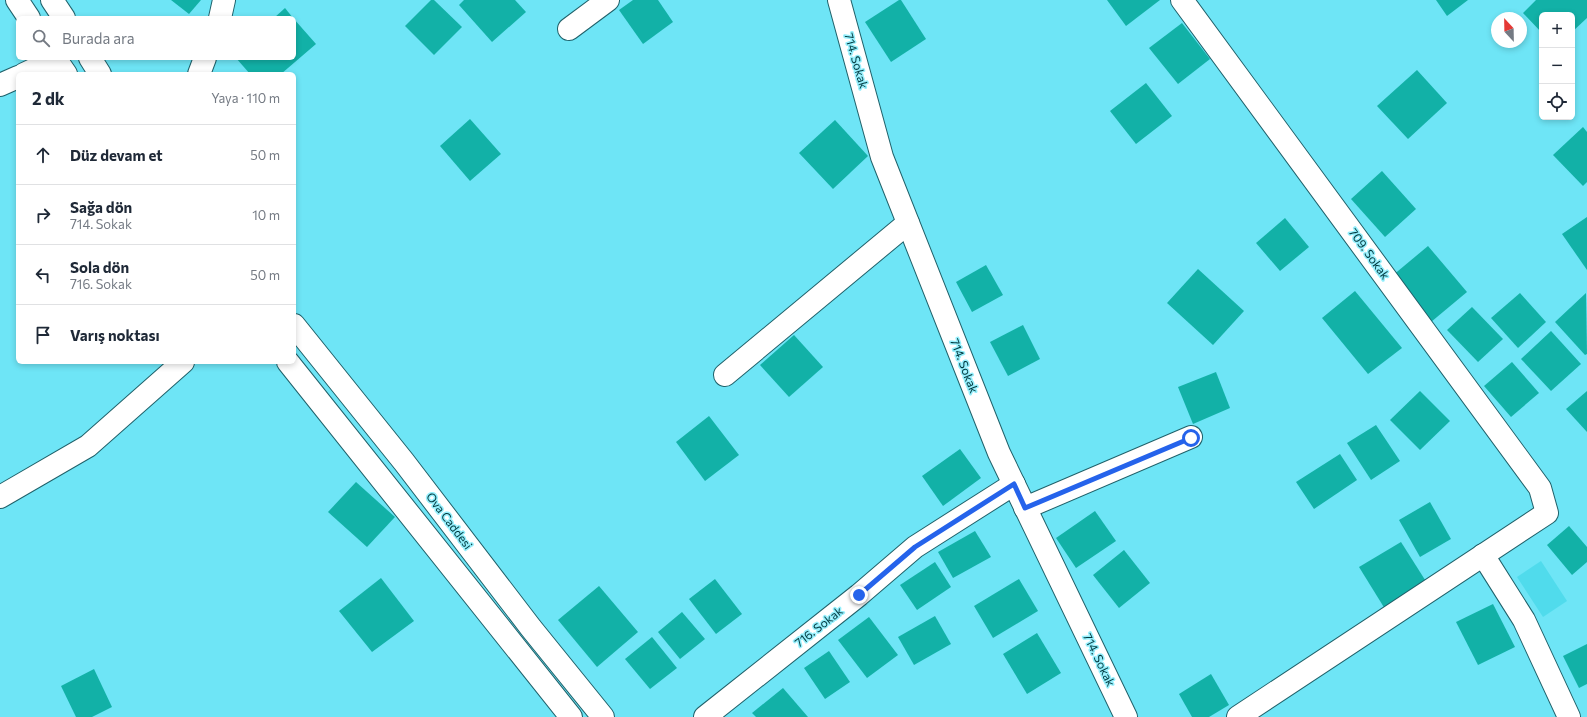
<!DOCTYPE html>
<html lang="tr">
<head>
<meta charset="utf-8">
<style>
  body { margin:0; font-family:Commissioner,sans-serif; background:#f6f6f7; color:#1f2937 }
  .controls { position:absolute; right:12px; top:12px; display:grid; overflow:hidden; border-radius:6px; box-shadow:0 2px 6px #0003 }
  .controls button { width:36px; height:36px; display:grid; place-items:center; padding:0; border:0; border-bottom:1px solid #e0e1e3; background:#fff; color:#1f2937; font:20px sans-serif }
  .compass { position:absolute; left:1491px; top:12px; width:36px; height:36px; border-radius:50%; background:#fff; box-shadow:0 2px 6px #0003; rotate:338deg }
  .stop { position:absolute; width:12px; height:12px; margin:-9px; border:3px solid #2563eb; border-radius:50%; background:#fff }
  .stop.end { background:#2563eb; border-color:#fff; box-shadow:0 1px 4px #0008 }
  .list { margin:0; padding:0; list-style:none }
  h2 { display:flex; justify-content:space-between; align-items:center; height:52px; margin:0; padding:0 16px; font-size:17px }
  h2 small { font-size:13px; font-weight:400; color:#747a83 }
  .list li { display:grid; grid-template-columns:26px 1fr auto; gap:12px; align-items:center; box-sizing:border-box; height:60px; padding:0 16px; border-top:1px solid #e0e1e3 }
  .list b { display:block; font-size:15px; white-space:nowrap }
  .list p { margin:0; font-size:13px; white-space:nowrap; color:#747a83 }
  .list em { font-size:13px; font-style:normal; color:#747a83 }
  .icon { flex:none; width:22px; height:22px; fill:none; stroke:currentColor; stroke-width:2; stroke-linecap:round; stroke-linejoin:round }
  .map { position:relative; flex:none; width:1587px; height:717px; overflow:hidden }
  .search { position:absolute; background:#fff; box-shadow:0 2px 6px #0003; left:16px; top:16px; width:280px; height:44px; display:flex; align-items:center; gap:10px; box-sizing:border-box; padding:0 14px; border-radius:6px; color:#747a83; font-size:15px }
  .panel { position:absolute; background:#fff; box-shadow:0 2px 6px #0003; left:16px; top:72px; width:280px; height:292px; border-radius:6px }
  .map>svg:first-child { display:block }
</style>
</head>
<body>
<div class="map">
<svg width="1587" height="717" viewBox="0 0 1587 717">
  <rect width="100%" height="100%" fill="#6ee5f6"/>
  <path fill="#50dbec" d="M 1541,561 L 1567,601 L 1543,617 L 1517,577 Z"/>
  <g fill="#12b1a7">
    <path d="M 171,0 L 201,0 L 189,14 Z"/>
    <path d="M 431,0 L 434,0 L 462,27 L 434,55 L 405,26 Z"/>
    <path d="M 464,0 L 515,0 L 526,12 L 492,42 L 459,5 Z"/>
    <path d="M 633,0 L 658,0 L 673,22 L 643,44 L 619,10 Z"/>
    <path d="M 899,0 L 901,0 L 926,39 L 891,62 L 865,22 Z"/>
    <path d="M 1107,0 L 1160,0 L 1126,26 Z"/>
    <path d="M 1436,0 L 1468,0 L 1447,16 Z"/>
    <path d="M 1536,0 L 1587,0 L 1587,18 L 1572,32 L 1572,15 L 1542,15 L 1542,33 L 1523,13 Z"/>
    <path d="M 285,8 L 293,18 L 274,18 Z"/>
    <path d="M 294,19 L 316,44 L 281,74 L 250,74 L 236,58 L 294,58 Z"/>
    <path d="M 1182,23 L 1210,59 L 1178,84 L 1149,48 Z"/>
    <path d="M 1417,70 L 1447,103 L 1408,139 L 1377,106 Z"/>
    <path d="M 1146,83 L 1172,116 L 1136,144 L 1110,111 Z"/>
    <path d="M 470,119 L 501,154 L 470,181 L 440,146 Z"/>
    <path d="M 835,120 L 868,156 L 833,189 L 799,153 Z"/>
    <path d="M 1583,127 L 1587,132 L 1587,182 L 1583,186 L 1553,155 Z"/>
    <path d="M 1382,171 L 1416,209 L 1385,237 L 1351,199 Z"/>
    <path d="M 1587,217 L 1587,270 L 1562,234 Z"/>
    <path d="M 1285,218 L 1309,247 L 1280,271 L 1256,243 Z"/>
    <path d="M 1428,246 L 1467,292 L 1431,322 L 1392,276 Z"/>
    <path d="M 986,265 L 1003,295 L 972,312 L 956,282 Z"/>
    <path d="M 1198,269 L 1244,311 L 1213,345 L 1167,303 Z"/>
    <path d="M 1355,291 L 1402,348 L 1368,374 L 1322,318 Z"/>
    <path d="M 1520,293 L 1546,322 L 1518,348 L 1491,318 Z"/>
    <path d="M 1586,293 L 1587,354 L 1585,355 L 1555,322 Z"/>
    <path d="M 1472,307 L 1503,339 L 1478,362 L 1447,330 Z"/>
    <path d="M 1023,325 L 1040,359 L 1008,376 L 990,342 Z"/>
    <path d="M 1551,331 L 1581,364 L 1551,391 L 1521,359 Z"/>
    <path d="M 794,335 L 823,367 L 789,397 L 760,365 Z"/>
    <path d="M 1512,362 L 1539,393 L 1511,417 L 1484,386 Z"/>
    <path d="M 1216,372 L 1230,408 L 1193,424 L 1178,387 Z"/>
    <path d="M 1420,391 L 1450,421 L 1420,450 L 1390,420 Z"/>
    <path d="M 1587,391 L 1587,432 L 1566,409 Z"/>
    <path d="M 709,416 L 739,455 L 705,481 L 676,442 Z"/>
    <path d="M 1376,425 L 1400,461 L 1371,480 L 1347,443 Z"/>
    <path d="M 960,449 L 981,478 L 943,506 L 922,476 Z"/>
    <path d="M 1340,454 L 1357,480 L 1314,509 L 1296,482 Z"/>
    <path d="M 356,482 L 395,517 L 367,547 L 328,512 Z"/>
    <path d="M 1430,502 L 1451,539 L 1420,557 L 1399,520 Z"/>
    <path d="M 1095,511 L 1116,541 L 1076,568 L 1056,538 Z"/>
    <path d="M 1569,526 L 1587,547 L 1587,562 L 1572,575 L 1547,545 Z"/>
    <path d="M 975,531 L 991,557 L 953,578 L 938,552 Z"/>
    <path d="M 1401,542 L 1427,583 L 1385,609 L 1359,567 Z"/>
    <path d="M 1124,550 L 1150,583 L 1119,608 L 1093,575 Z"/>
    <path d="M 935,562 L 951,587 L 917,610 L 900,585 Z"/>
    <path d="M 381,578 L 414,621 L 372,652 L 339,611 Z"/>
    <path d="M 715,579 L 742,614 L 716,634 L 689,599 Z"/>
    <path d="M 1019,579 L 1038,611 L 993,638 L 974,606 Z"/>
    <path d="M 599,586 L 638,632 L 597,667 L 558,620 Z"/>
    <path d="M 1493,604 L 1515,647 L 1478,665 L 1456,622 Z"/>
    <path d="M 682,612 L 705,639 L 680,659 L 658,632 Z"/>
    <path d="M 935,616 L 951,644 L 914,665 L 898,637 Z"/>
    <path d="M 869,617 L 898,655 L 867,678 L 838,640 Z"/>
    <path d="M 1037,633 L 1061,673 L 1027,694 L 1003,654 Z"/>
    <path d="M 652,637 L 677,668 L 650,689 L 625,659 Z"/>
    <path d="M 1587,644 L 1587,684 L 1579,688 L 1563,656 Z"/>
    <path d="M 829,651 L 850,682 L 825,699 L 804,668 Z"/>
    <path d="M 94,669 L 112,707 L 92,717 L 76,717 L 61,686 Z"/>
    <path d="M 1211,674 L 1229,705 L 1209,717 L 1192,717 L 1179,694 Z"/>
    <path d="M 783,688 L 808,717 L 756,717 L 752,713 Z"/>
  </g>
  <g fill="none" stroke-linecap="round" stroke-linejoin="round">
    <defs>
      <g id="minor">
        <path d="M 839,0 L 882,157 L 999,453 L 1126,717"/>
        <path d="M 1182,0 L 1540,488 L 1547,513 L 1238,717"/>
        <path d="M 220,18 L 224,0"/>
        <path d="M 569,29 L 608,0"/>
        <path d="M 24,74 L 56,59"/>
        <path d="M 199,74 L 205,58"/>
        <path d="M 0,85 L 18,77"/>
        <path d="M 725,375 L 908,223"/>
        <path d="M 0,497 L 88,446 L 183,362"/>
        <path d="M 1025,508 L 1191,437"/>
        <path d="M 1483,555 L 1524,620 L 1569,717"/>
        <path d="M 705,717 L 859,595 L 915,547 L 1014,484"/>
      </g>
      <g id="tertiary">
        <path d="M 17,0 L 29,18"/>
        <path d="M 52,0 L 64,18"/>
        <path d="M 55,58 L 66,74"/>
        <path d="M 90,58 L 100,74"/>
        <path d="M 294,325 L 404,462 L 531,628 L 603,717"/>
        <path d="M 288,362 L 571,717"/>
      </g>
    </defs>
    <use href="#minor" stroke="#20616a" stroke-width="24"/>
    <use href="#tertiary" stroke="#20616a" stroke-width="24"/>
    <use href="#minor" stroke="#fff" stroke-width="22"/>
    <use href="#tertiary" stroke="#fff" stroke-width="22"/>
  </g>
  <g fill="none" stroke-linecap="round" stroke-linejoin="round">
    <path stroke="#2563eb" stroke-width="5" d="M 859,595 L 915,547 L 1014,484 L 1025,508 L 1191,438"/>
  </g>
  <g text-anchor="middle" stroke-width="3" stroke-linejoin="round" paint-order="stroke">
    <g font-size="12" fill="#00393f" stroke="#95effc">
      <text transform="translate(856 61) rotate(74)" y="4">714. Sokak</text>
      <text transform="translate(1369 254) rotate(54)" y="4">709. Sokak</text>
      <text transform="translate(964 366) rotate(69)" y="4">714. Sokak</text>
      <text transform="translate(449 521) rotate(53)" y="4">Ova Caddesi</text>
      <text transform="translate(819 627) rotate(-38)" y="4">716. Sokak</text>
      <text transform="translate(1099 660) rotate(64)" y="4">714. Sokak</text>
    </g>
  </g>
</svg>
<div class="controls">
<button>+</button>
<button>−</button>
<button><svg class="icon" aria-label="locate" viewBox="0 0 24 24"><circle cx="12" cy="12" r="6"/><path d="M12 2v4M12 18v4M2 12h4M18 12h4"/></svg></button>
</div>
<svg class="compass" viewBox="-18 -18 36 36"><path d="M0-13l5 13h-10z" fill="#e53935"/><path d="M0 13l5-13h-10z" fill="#747a83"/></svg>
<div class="stop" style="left:1191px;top:438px"></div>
<div class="stop end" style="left:859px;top:595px"></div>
<div class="search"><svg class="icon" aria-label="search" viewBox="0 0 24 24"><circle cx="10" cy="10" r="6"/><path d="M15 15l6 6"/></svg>Burada ara</div>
<section class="panel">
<h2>2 dk<small>Yaya · 110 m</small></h2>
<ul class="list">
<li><svg class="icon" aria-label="ahead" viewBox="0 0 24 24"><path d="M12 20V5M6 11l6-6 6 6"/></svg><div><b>Düz devam et</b></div><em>50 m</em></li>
<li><svg class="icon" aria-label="right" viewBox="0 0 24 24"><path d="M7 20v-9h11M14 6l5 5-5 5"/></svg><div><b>Sağa dön</b><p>714. Sokak</p></div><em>10 m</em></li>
<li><svg class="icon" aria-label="left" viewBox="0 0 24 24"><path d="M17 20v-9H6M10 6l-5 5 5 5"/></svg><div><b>Sola dön</b><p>716. Sokak</p></div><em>50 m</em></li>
<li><svg class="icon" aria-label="arrive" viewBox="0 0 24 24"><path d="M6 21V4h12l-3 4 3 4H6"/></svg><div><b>Varış noktası</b></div></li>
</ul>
</section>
</div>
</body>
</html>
